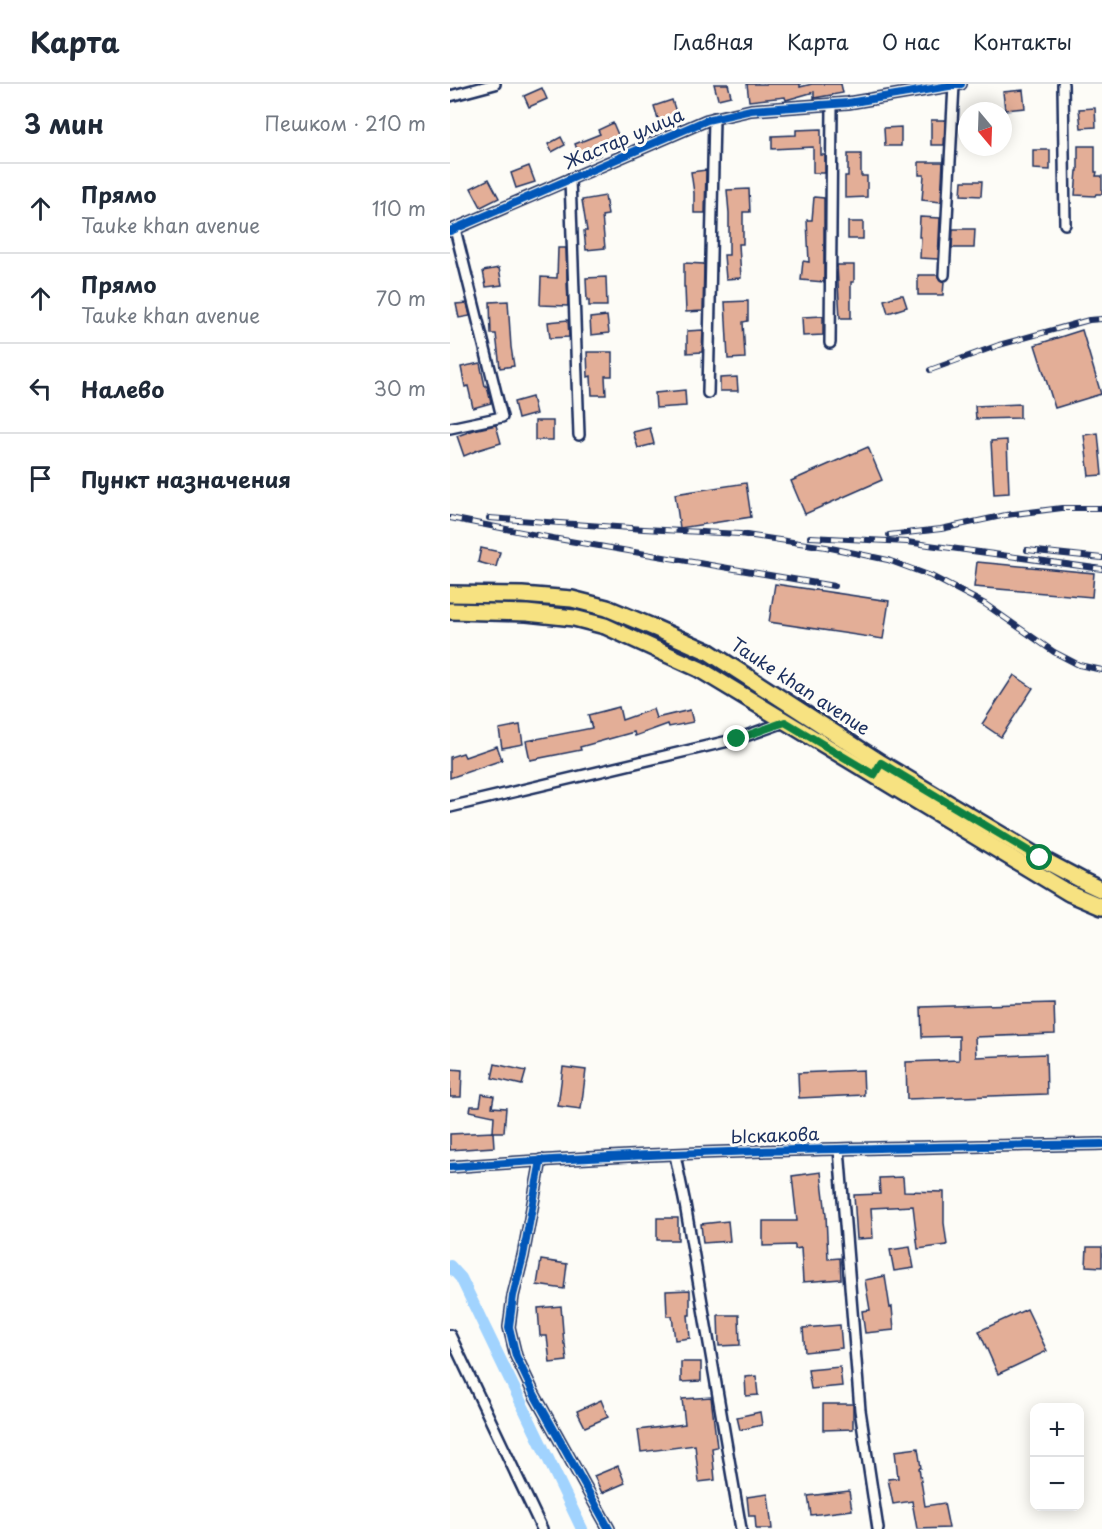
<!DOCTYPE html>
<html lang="ru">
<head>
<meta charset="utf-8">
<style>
  body { margin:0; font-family:"Playpen Sans",sans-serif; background:#f6f6f7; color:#1f2937 }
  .controls { position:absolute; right:18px; bottom:18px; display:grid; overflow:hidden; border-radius:12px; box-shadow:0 3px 15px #0003 }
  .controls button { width:54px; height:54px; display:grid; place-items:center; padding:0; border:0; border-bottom:2px solid #e0e1e3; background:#fff; color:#1f2937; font:30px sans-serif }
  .compass { position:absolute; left:508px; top:18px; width:54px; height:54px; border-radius:50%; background:#fff; box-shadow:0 3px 15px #0003; rotate:161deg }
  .stop { position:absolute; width:18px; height:18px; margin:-14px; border:4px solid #0b8043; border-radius:50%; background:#fff }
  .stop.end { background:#0b8043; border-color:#fff; box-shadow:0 2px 6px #0008 }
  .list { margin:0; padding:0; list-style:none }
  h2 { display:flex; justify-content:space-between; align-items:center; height:78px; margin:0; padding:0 24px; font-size:26px }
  h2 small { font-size:20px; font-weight:400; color:#747a83 }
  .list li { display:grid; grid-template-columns:39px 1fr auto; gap:18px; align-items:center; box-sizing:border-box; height:90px; padding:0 24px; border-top:2px solid #e0e1e3 }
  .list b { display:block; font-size:22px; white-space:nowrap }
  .list p { margin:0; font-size:20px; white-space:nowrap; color:#747a83 }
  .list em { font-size:20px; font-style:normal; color:#747a83 }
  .icon { flex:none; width:33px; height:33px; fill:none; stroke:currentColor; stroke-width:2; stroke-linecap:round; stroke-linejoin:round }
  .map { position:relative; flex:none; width:652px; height:1445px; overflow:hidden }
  header { display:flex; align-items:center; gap:36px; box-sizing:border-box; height:84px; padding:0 30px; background:#fff; border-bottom:2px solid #e0e1e3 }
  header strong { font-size:28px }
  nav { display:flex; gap:33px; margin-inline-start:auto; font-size:21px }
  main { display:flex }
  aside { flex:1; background:#fff }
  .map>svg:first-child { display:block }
</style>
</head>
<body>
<header>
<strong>Карта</strong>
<nav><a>Главная</a><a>Карта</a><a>О нас</a><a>Контакты</a></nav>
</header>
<main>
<aside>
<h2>3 мин<small>Пешком · 210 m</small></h2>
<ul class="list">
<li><svg class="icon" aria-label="ahead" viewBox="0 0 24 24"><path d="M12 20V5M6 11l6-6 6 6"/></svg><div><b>Прямо</b><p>Tauke khan avenue</p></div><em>110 m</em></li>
<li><svg class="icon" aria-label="ahead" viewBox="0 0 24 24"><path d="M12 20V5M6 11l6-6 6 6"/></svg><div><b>Прямо</b><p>Tauke khan avenue</p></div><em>70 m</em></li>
<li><svg class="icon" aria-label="left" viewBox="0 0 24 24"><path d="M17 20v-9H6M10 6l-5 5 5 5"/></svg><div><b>Налево</b></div><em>30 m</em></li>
<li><svg class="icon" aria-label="arrive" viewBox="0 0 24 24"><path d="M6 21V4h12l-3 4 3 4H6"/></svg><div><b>Пункт назначения</b></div></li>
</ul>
</aside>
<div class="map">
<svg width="652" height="1445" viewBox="0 0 652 1445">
  <rect width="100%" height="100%" fill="#fdfcf7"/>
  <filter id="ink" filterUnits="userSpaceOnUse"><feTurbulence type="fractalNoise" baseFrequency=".0167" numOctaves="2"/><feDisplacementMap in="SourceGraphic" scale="12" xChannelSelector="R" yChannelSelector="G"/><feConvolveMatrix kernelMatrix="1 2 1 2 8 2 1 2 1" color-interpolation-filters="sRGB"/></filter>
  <g filter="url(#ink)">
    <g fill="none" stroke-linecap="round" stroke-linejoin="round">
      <path stroke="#a1d3fe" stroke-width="12" d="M 0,1182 L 11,1194 L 132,1445"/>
    </g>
    <g fill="#e3ae97" stroke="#1b2f5e" stroke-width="1.5">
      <path d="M 264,0 L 278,0 L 281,12 L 268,15 Z"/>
      <path d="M 297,0 L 350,0 L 350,3 L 362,0 L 391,0 L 393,9 L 364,14 L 364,8 L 336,16 L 335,13 L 299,17 Z"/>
      <path d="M 92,4 L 97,15 L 79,23 L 74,12 Z"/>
      <path d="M 573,6 L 575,24 L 555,26 L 553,8 Z"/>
      <path d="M 222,16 L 227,31 L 209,38 L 204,22 Z"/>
      <path d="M 645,24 L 646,43 L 631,44 L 629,25 Z"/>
      <path d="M 481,36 L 495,36 L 494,61 L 481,61 Z"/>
      <path d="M 163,39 L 172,60 L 149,69 L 150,71 L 132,78 L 125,60 L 150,50 L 148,46 Z"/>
      <path d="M 451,43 L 451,62 L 435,62 L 434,44 Z"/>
      <path d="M 371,45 L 371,71 L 375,71 L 375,89 L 363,89 L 363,63 L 322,65 L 322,52 L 346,51 L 346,46 Z"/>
      <path d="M 111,53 L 115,61 L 102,68 L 98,60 Z"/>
      <path d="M 628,62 L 645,62 L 645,88 L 647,88 L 646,92 L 652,92 L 652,110 L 646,110 L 645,112 L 625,111 L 627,87 L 628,87 Z"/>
      <path d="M 583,66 L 600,66 L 600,86 L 583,85 Z"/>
      <path d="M 398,70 L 411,70 L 411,92 L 417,92 L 417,113 L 395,114 L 395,92 L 398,92 Z"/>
      <path d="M 469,78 L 493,78 L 491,118 L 472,116 L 474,91 L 469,91 Z"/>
      <path d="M 79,82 L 85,98 L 66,104 L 61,89 Z"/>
      <path d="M 256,86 L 255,129 L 244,129 L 244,109 L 241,88 Z"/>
      <path d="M 39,95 L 49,114 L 31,123 L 21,104 Z"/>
      <path d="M 512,97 L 532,97 L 531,112 L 511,111 Z"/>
      <path d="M 299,105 L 300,128 L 293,128 L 293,160 L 289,160 L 291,194 L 276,195 L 274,171 L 279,171 L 279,129 L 277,106 Z"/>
      <path d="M 155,112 L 158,131 L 152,132 L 155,164 L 136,166 L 134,147 L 137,147 L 132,116 Z"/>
      <path d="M 364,113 L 374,114 L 374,198 L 351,196 L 353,177 L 359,178 L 357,136 L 362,136 Z"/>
      <path d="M 470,133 L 490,134 L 488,175 L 470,174 L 471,153 L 469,153 Z"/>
      <rect x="398" y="138" width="15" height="17"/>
      <path d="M 503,145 L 525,145 L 524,164 L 502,164 Z"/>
      <path d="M 108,164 L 116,164 L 118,222 L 90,221 L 91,193 L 107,194 Z"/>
      <path d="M 234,179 L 254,180 L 253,227 L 236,228 L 235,203 L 234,203 Z"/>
      <path d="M 387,181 L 404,181 L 404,198 L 401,198 L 401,234 L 390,234 Z"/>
      <path d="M 49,184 L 52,201 L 36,203 L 33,187 Z"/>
      <path d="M 468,191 L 487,191 L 490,196 L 494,198 L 493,211 L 468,211 Z"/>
      <path d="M 156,193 L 157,222 L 139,222 L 139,216 L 137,217 L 136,194 Z"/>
      <path d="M 450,211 L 453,211 L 457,223 L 438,229 L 434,216 Z"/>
      <path d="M 58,217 L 61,263 L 64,282 L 50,284 L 46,250 L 41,250 L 40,218 Z"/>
      <path d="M 298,217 L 298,237 L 293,238 L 295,274 L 278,275 L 275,218 Z"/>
      <path d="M 17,219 L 20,232 L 9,234 L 6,220 Z"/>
      <path d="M 157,232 L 159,249 L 141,251 L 140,234 Z"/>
      <path d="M 373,232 L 373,251 L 353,252 L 352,233 Z"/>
      <path d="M 118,236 L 119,253 L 100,254 L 98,238 Z"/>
      <path d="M 253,246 L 252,268 L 237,269 L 237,247 Z"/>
      <path d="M 632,246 L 651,310 L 605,324 L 585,261 Z"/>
      <path d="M 137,268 L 162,268 L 162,292 L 155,292 L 156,311 L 142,311 L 141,292 L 138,293 Z"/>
      <path d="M 30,279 L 35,302 L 37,302 L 41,319 L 23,324 L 18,302 L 15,303 L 11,283 Z"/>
      <path d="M 287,293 L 288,307 L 270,307 L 270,294 Z"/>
      <path d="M 235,306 L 236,322 L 206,324 L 205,309 Z"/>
      <path d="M 82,313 L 86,330 L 68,335 L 64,318 Z"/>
      <path d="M 570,320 L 570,334 L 526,335 L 525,322 Z"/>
      <rect x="85" y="337" width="18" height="19"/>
      <path d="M 46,341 L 51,359 L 28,366 L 14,372 L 7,352 L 24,346 Z"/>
      <path d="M 200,344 L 204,360 L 188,364 L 183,348 Z"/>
      <path d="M 648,349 L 652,391 L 639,392 L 634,351 Z"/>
      <path d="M 557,356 L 559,409 L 544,410 L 541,357 Z"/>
      <path d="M 418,363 L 432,396 L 355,430 L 341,397 Z"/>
      <path d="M 296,399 L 301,433 L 230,444 L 225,410 Z"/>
      <path d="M 31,464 L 50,468 L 46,483 L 28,478 Z"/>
      <path d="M 527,478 L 644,489 L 642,513 L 524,503 Z"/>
      <path d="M 325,500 L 439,517 L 433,555 L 319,538 Z"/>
      <path d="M 564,591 L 583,604 L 551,653 L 532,640 Z"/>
      <path d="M 169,623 L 172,636 L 203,625 L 206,634 L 240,626 L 243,638 L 219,643 L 218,640 L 185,652 L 184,648 L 130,663 L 131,666 L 80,676 L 76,657 L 142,644 L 138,631 Z"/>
      <path d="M 70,641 L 73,660 L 52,664 L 49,645 Z"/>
      <path d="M 47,662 L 52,676 L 0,694 L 0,673 L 13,669 L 15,673 Z"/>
      <path d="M 604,919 L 605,950 L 525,953 L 526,973 L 596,970 L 597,1010 L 457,1015 L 456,978 L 509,976 L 509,952 L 472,953 L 471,923 Z"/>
      <path d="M 45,980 L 76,987 L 72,1001 L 42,994 Z"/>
      <path d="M 113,983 L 136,986 L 131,1025 L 108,1022 Z"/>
      <path d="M 0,985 L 12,986 L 11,1013 L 0,1013 Z"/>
      <path d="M 413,986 L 414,1011 L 349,1014 L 348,989 Z"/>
      <path d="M 32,1010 L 44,1012 L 42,1023 L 56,1024 L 54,1048 L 43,1048 L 44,1032 L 20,1027 L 21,1022 L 30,1022 Z"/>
      <path d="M 43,1048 L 44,1063 L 0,1066 L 0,1050 Z"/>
      <path d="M 371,1088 L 376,1131 L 378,1175 L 390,1174 L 391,1195 L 353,1198 L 351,1164 L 345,1165 L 345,1161 L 313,1162 L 313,1137 L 347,1137 L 342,1092 Z"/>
      <path d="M 453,1093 L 454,1107 L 494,1108 L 494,1139 L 497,1161 L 468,1165 L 463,1122 L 421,1124 L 423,1154 L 407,1155 L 404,1111 L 430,1110 L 429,1094 Z"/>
      <rect x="207" y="1134" width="21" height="22"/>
      <path d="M 278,1137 L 280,1157 L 253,1159 L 251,1140 Z"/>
      <path d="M 460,1163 L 464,1184 L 444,1187 L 440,1166 Z"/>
      <path d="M 637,1163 L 652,1163 L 652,1183 L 636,1182 Z"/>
      <path d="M 91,1176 L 117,1180 L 114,1205 L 87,1201 Z"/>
      <path d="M 435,1192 L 440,1224 L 442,1223 L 444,1246 L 415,1249 L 412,1227 L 420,1226 L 415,1196 Z"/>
      <path d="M 240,1206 L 240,1231 L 238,1231 L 240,1254 L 225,1256 L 222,1232 L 217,1232 L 216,1207 Z"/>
      <path d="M 111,1222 L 114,1260 L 115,1260 L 117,1277 L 100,1279 L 97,1252 L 90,1252 L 88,1224 Z"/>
      <path d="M 577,1225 L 597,1267 L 548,1290 L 529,1247 Z"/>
      <path d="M 268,1231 L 289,1231 L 290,1261 L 269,1262 Z"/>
      <path d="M 390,1241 L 392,1264 L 355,1268 L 353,1244 Z"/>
      <path d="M 231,1278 L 251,1278 L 251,1297 L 231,1298 Z"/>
      <path d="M 390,1283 L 392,1302 L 361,1305 L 358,1286 Z"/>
      <path d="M 306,1292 L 308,1311 L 296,1312 L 295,1293 Z"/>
      <path d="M 261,1313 L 267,1363 L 262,1364 L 265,1396 L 249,1398 L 245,1361 L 191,1368 L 188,1346 L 235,1340 L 232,1315 Z"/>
      <path d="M 151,1316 L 158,1333 L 135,1343 L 127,1327 Z"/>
      <path d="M 373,1320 L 403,1320 L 403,1345 L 373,1346 Z"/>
      <path d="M 310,1328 L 312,1341 L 290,1346 L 287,1333 Z"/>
      <path d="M 468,1364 L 471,1384 L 469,1384 L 475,1422 L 494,1419 L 499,1444 L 467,1445 L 462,1417 L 443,1420 L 438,1395 L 448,1394 L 445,1367 Z"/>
      <path d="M 168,1382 L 175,1399 L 152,1409 L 144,1392 Z"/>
      <path d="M 399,1407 L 402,1426 L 361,1431 L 358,1412 Z"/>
      <path d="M 318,1410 L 322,1445 L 306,1445 L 305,1432 L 299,1432 L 297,1413 Z"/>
    </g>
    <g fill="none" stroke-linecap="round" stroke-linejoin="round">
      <defs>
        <g id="street">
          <path d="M 613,0 L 615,140"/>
          <path d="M 0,12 L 45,0"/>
          <path d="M 120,95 L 129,351"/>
          <path d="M 0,147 L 257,36 L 301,26 L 398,19 L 511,0"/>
          <path d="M 494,191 L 504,1"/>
          <path d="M 380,259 L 382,21"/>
          <path d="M 258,309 L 264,34"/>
          <path d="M 0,344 L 52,333 L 5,145"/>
          <path d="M 0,723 L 287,655 L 335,638"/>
          <path d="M 389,1065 L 410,1326 L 428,1445"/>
          <path d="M 225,1071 L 235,1120 L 291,1445"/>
          <path d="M 91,1076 L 73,1172 L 63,1212 L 59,1243 L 66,1272 L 84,1310 L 159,1445"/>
          <path d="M 0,1083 C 217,1066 435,1064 652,1060"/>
          <path d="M 0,1251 L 92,1445"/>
        </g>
        <g id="primary">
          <path d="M 0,510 L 72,511 L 122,515 L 157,524 L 205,544 L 259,568 L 431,679 L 590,774 L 637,799 L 652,806"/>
          <path d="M 0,527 L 77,529 L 124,534 L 155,542 L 249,585 L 619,809 L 652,823"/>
        </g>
      </defs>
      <use href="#street" stroke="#1b2f5e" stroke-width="14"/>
      <use href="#primary" stroke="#1b2f5e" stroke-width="20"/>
      <use href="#street" stroke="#fdfcf7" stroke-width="9"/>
      <use href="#primary" stroke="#f7e281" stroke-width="15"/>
      <defs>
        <g id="rail">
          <path d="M 480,286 L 549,261 L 639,236 L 652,235"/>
          <path d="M 0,434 L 102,454 L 384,502"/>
          <path d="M 39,434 L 194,445 L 290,450 L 376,463 L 438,476 L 481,492 L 535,520 L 604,568 L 629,581 L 652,586"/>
          <path d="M 439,451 L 491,445 L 556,431 L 612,424 L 652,424"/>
          <path d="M 360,453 L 457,458 L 652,485"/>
          <path d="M 577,466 L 652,474"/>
        </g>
      </defs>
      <use href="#rail" stroke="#1b2f5e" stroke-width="6"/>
      <use href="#rail" stroke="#fdfcf7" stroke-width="4" stroke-dasharray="11" stroke-linecap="butt"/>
      <defs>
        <g id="cycleway">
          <path d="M 0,147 L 257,36 L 301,26 L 398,19 L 511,0"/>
          <path d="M 91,1076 L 73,1172 L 63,1212 L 59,1243 L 66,1272 L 84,1310 L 159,1445"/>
          <path d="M 0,1083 C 217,1066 435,1064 652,1060"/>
        </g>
      </defs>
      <use href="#cycleway" stroke="#fdfcf7" stroke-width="11"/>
      <use href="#cycleway" stroke="#0057b8" stroke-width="8"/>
    </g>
  </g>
  <g fill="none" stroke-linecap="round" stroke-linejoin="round" filter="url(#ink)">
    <path stroke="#0b8043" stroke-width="8" d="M 287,655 L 335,638 L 424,691 L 431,679 L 590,774"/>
  </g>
  <g text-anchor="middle" stroke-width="6" stroke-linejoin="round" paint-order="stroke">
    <g font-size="18" fill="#1b2f5e" stroke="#fdfcf7">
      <text transform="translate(174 55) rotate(-23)" y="6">Жастар улица</text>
      <text transform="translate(350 603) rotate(33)" y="6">Tauke khan avenue</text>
      <text transform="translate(325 1052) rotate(-2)" y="6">Ыскакова</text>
    </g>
  </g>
</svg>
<div class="controls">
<button>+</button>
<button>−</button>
</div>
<svg class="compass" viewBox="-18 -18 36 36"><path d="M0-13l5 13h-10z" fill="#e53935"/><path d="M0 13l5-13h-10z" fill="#747a83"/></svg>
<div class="stop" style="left:590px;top:774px"></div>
<div class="stop end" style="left:287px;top:655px"></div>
</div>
</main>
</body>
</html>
